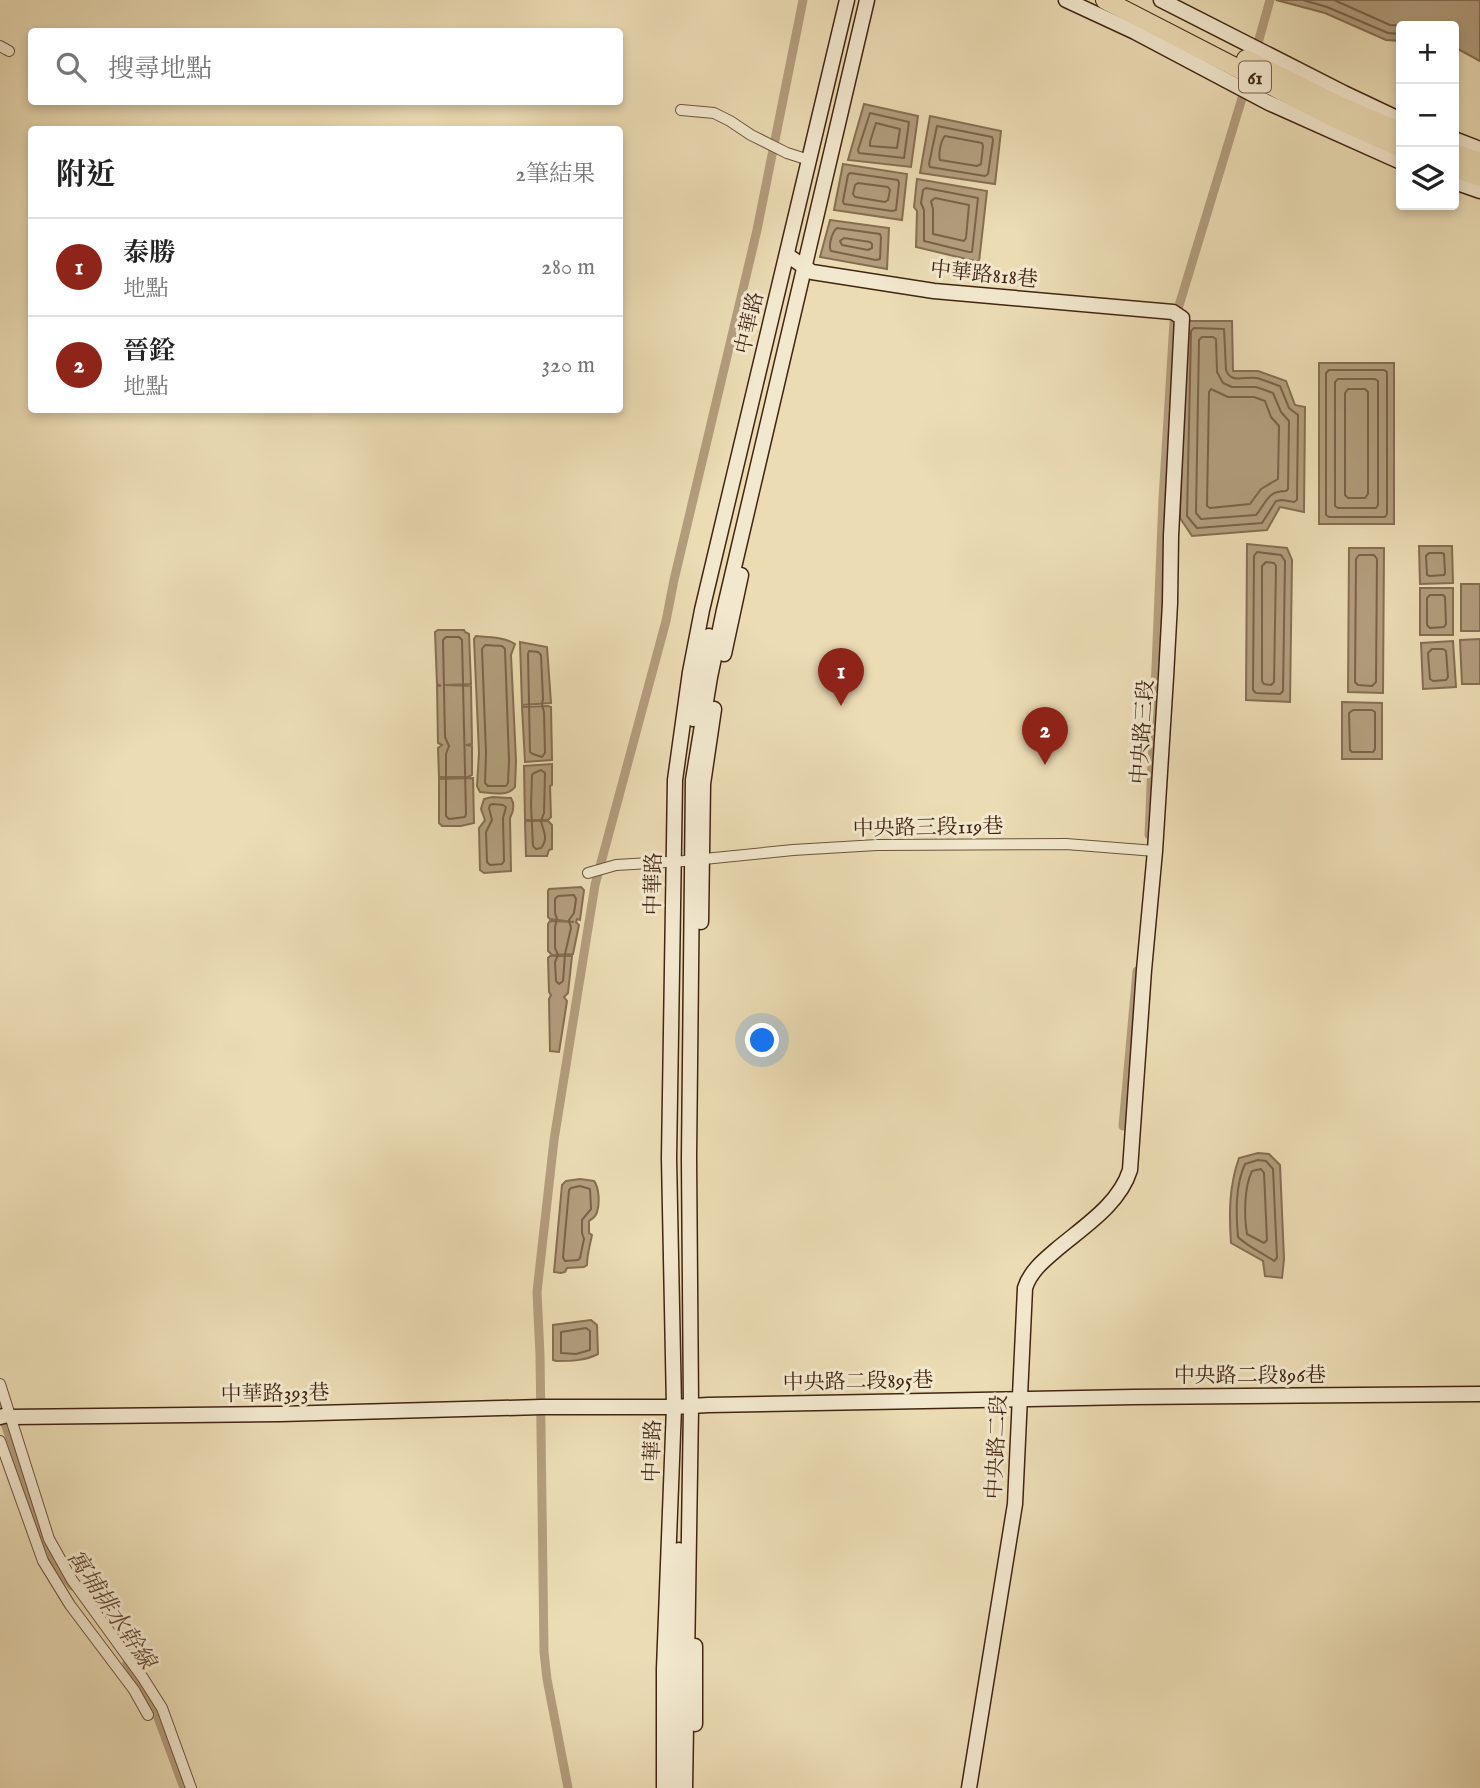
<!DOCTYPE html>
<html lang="zh-TW">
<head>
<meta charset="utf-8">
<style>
  body { margin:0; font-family:"IM FELL English","Noto Serif TC",serif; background:#f2f2f2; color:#222 }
  .controls { position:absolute; right:21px; top:21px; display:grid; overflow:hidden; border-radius:7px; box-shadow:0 4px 10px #0003 }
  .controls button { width:63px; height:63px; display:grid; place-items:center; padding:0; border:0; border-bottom:2px solid #e0e0e0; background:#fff; color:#222; font:35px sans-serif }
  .you { position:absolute; left:763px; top:1041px; width:24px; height:24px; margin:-18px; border:5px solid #fff; border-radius:50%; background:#1a73e8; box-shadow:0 0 0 10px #1a73e833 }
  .badge { display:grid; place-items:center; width:46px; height:46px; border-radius:50%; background:#8f2418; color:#fff; font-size:23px; font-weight:700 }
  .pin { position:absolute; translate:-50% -58px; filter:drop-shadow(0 2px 4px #0008) }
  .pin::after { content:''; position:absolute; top:37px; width:24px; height:21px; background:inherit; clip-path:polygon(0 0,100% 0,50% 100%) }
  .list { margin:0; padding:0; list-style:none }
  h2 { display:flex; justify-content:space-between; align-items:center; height:91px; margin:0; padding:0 28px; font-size:30px }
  h2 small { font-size:23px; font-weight:400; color:#767676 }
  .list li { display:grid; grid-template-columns:46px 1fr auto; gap:21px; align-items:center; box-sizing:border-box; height:98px; padding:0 28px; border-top:2px solid #e0e0e0 }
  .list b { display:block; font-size:26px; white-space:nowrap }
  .list p { margin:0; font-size:23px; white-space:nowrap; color:#767676 }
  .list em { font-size:23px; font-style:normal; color:#767676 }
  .icon { flex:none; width:38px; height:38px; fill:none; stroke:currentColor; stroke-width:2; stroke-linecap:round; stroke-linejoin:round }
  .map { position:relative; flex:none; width:1480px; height:1788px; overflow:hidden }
  .search { position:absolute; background:#fff; box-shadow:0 4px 10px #0003; left:28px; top:28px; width:595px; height:77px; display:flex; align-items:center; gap:18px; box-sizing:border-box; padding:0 24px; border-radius:7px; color:#767676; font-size:26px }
  .panel { position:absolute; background:#fff; box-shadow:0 4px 10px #0003; left:28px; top:126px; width:595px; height:287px; border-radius:7px }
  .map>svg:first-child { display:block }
</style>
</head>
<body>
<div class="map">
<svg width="1480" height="1788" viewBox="0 0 1480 1788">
  <rect width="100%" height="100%" fill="#ebdcb4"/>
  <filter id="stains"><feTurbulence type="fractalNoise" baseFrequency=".00286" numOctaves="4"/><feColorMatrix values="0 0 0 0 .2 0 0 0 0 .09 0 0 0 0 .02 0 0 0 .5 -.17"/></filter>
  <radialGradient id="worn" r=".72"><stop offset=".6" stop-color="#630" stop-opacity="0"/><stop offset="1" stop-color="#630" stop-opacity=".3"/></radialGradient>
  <g fill="#b29e7d" stroke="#856e52" stroke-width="2">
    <path d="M 1276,0 L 1480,0 L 1480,61 L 1454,47 L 1454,26 L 1401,26 L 1401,41 L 1386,40 L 1325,13 Z"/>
    <path d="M 864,104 L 918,116 L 911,167 L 848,160 Z"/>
    <path d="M 930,116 L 1001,131 L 995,184 L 920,173 Z"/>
    <path d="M 843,164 L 907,174 L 902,220 L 834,210 Z"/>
    <path d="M 917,179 L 987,191 L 979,262 L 916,247 L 917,211 L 914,207 Z"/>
    <path d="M 830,220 L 889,228 L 887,269 L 820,257 Z"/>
    <path d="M 1184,321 L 1232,321 L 1233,371 L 1258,371 L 1286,381 L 1295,405 L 1305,407 L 1304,512 L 1280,507 L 1267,530 L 1192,536 L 1180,518 Z"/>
    <rect x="1319" y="363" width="75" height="161"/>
    <path d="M 1247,544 L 1287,548 L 1292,560 L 1290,702 L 1246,700 Z"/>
    <path d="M 1419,546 L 1452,546 L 1453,583 L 1420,584 Z"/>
    <path d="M 1349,548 L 1384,548 L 1383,693 L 1348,692 Z"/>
    <rect x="1461" y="584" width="19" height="47"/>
    <rect x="1420" y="588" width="33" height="47"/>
    <path d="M 438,630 L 464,630 L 465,632 L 469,634 L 471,684 L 445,685 L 471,686 L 472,744 L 466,745 L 472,746 L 472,775 L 468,777 L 439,777 L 438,748 L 442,745 L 438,743 L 437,686 L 441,686 L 437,684 L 435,632 Z"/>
    <path d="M 476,636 C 488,637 504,637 515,644 L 511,655 L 516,761 L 515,787 C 508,797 491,793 480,792 L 477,786 L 479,753 L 474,639 Z"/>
    <path d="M 1480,639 L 1480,684 L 1462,684 L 1460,640 Z"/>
    <path d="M 1453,641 L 1456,687 L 1423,689 L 1421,643 Z"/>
    <path d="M 520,642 L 547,647 L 551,703 L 522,705 Z"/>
    <path d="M 1342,702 L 1382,703 L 1382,759 L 1342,759 Z"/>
    <path d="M 548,706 L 551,707 L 552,760 L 525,762 L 522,707 Z"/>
    <path d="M 552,764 L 552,785 L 550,786 L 551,817 L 548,820 L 525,820 L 524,766 Z"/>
    <path d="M 473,778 L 474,823 L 461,826 L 442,826 L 439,823 L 439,779 Z"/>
    <path d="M 492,797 L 511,798 C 515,804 513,812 510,818 L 511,871 L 484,873 L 480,870 L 479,828 L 485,820 L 481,809 L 484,799 Z"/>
    <path d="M 526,821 L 548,821 L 552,825 L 552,849 L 549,850 L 547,856 L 526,856 L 525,822 Z"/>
    <path d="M 581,887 L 584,890 L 580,920 L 577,919 L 576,922 L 579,925 L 573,954 L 552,955 L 548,951 L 548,924 L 550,921 L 574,922 L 550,919 L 548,917 L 548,891 L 549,889 Z"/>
    <path d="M 550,956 L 572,956 L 568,993 L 564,997 L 567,1001 L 559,1052 L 550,1051 L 549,999 L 551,995 L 549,992 L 548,958 Z"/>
    <path d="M 1258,1153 L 1269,1154 L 1280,1165 L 1284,1259 L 1282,1278 L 1265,1276 L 1263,1261 L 1231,1243 C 1229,1214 1229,1186 1239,1158 Z"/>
    <path d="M 580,1179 L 594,1181 C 599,1187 600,1203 597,1212 C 596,1217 593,1218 589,1221 L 589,1233 L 592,1235 C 590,1245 587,1254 587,1265 L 584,1267 L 567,1268 L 565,1272 L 561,1273 L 554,1272 L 562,1185 L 566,1181 Z"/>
    <path d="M 591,1320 L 597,1325 L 598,1354 C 585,1361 570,1361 556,1361 L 553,1360 L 553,1325 Z"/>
  </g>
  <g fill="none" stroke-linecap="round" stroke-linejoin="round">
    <g stroke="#7a6248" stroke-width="2">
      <path d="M 1303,0 L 1327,7 L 1388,33 L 1401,34"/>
      <path d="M 1334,0 L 1390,25 L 1405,26"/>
      <path d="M 870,113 L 909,122 L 904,158 L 859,153 L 858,150 Z"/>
      <path d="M 876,123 L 900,129 L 897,148 L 870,146 L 870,142 Z"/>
      <path d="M 937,126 L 992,137 L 993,140 L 988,174 L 985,176 L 930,167 L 929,164 Z"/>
      <path d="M 945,136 L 982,143 L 983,146 L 981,164 L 977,166 L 940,160 C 938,154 941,140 945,136 Z"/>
      <path d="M 850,173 L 898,180 L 899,183 L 896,210 L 892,211 L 844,204 L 843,201 L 848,175 Z"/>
      <path d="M 858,183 L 888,187 L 890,190 L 888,200 L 885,202 L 855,197 L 853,194 L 855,185 Z"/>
      <path d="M 926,188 L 978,198 L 972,252 L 969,252 L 924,241 L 924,210 L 921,203 L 923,190 Z"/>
      <path d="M 935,198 L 969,205 L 966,238 L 964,241 L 933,234 L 933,209 L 931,201 Z"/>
      <path d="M 837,228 L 880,234 L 881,237 L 880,259 L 876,260 L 831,251 C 828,246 832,232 837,228 Z"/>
      <path d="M 844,238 L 870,242 L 872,244 L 872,248 L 868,250 L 842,245 L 840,241 Z"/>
      <path d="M 1194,328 L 1224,329 L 1226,370 C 1231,384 1245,376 1257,378 C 1265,380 1273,384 1280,386 L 1289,408 L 1298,415 L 1297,500 L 1294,502 L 1282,500 L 1276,501 L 1262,523 L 1197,528 L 1187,516 L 1191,331 Z"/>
      <path d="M 1202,337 L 1213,337 L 1216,339 L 1217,372 L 1223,383 L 1232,387 L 1256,387 L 1273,393 L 1281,412 L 1289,421 L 1288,489 L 1286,491 C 1267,491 1267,502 1256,515 L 1201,519 L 1196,513 L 1199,340 Z"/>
      <path d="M 1329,370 L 1384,370 L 1387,372 L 1387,514 L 1385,517 L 1329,517 L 1326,515 L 1326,373 Z"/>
      <path d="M 1338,379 L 1375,379 L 1378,381 L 1378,505 L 1376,508 L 1338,508 L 1335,506 L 1335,382 Z"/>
      <path d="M 1211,389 L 1228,397 L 1254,397 L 1265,401 L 1271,417 L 1279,426 L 1278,479 L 1261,489 L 1250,504 L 1210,508 L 1207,506 L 1209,392 Z"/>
      <path d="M 1348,389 L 1365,389 L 1368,392 L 1368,494 L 1365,498 L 1348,498 L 1345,495 L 1345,393 Z"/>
      <path d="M 1257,552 L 1281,555 L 1285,561 L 1283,691 L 1280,694 L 1256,693 L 1253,690 L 1254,556 Z"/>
      <path d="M 1429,553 L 1442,553 L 1444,554 L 1445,573 L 1444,575 L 1430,576 L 1427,575 L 1426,556 Z"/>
      <path d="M 1359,555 L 1374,555 L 1377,559 L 1376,682 L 1372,686 L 1358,685 L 1355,682 L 1356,559 Z"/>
      <path d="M 1266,562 L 1274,563 L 1276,566 L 1274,682 L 1271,685 L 1264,684 L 1262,681 L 1262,566 Z"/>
      <path d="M 1430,595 L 1443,595 L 1445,597 L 1446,624 L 1444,627 L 1430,628 L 1427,625 L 1427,598 Z"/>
      <path d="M 446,637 L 459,637 L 462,640 L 466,814 L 465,817 L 449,819 L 446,816 L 446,754 L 449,746 L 445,737 L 443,640 Z"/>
      <path d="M 485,645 L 502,646 L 505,649 L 509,761 L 508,783 L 506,786 L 488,786 L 485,783 L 486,753 L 482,649 Z"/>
      <path d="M 1432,649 L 1443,649 L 1446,651 L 1448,677 L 1446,680 L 1433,681 L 1430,679 L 1428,653 Z"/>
      <path d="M 529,651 L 538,652 L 541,655 L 543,699 L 542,705 L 544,712 L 545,753 L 542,757 L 533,754 L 530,752 L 528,654 Z"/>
      <path d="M 1353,710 L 1372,710 L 1375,712 L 1375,749 L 1373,752 L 1352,752 L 1350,750 L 1349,713 Z"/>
      <path d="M 541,770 L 545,773 L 544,813 L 541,821 C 543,831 549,838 541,848 L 536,849 L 533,846 L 531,805 L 532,775 L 534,773 Z"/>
      <path d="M 493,804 L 503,805 L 506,807 L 503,818 L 504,861 L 502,864 L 490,865 L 487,862 L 486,832 L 492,820 L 489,808 L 490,805 Z"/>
      <path d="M 574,895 L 576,899 L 574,913 L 569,920 L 571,928 L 565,954 L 563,981 L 559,984 L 556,981 L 555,962 L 558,955 L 555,948 L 555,927 L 557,919 L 555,913 L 555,899 L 558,896 Z"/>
      <path d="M 1258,1160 L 1266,1161 L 1273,1169 L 1277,1258 L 1274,1261 C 1263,1253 1248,1247 1238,1237 C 1236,1213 1235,1186 1245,1164 Z"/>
      <path d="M 1261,1169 L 1264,1173 L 1267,1240 L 1264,1243 L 1247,1234 C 1244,1216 1244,1187 1252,1171 Z"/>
      <path d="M 580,1186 L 590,1189 L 591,1209 L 582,1220 L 582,1233 L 584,1239 L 580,1258 L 578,1260 L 565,1261 L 563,1257 L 569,1190 L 571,1188 Z"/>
      <path d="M 586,1328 L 590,1331 L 590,1350 L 576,1354 L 561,1353 L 561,1332 Z"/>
    </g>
    <g stroke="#b29e7d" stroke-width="9">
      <path d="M 1258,43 L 1270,0"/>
      <path d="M 1149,835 L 1163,499 L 1174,322 L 1243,95"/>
      <path d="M 1123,1126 L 1137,971"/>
      <path d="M 0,1408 L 39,1526 L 56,1566 L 72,1586"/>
      <path d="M 127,1663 L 156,1712 L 184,1788"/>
      <path d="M 568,1788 L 547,1679 L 544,1652 L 540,1355 L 537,1292 L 554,1140 L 595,885 L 666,621 L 674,580 L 757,230 L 803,0"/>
    </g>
    <defs>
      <g id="street">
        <path d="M 0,46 L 9,51"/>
        <path d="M 681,110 L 714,113 L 730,121 L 751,135 L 787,153 L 809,160"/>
        <path d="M 588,873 L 616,865 L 684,861 L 793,850 L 877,845 L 1066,844 L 1155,851"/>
        <path d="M 0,1384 L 49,1539 L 72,1580 L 143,1678 L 162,1708 L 191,1788"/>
        <path d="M 0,1441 L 43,1561 L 70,1605 L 134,1690 L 148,1715"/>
      </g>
      <g id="secondary">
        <path d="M 1066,0 L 1135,32 L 1269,103 L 1401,162"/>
        <path d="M 1161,0 L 1344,93 L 1401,120"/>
        <path d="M 1454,139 L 1480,149"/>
        <path d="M 1454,182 L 1480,191"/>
        <path d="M 787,255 L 812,272 L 934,291 L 1173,312 L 1182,318 L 1171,536 L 1170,603 L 1166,677 L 1155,851 L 1144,970 L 1130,1170 C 1119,1205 1083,1227 1056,1250 C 1043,1261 1030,1272 1025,1288 L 1015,1504 L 969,1788"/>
        <path d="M 724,654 L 741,575"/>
        <path d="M 693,719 L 700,675 L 709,636"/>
        <path d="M 701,922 L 703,784 L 714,709"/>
        <path d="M 0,1417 L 7,1415 L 11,1417 L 280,1414 L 541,1407 L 674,1407 L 708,1405 L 1133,1397 L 1480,1394"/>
        <path d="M 695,1646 L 695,1724"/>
        <path d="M 664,1788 L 664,1669 L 674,1407 L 669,1158 L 675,780 L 690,672 L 702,610 L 847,0"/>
        <path d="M 674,1788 L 674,1669 L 679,1550"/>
        <path d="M 685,1788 L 691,1407 L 689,1158 L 693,780 L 710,677 L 724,610 L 867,0"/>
      </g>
      <g id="highway">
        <path d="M 1105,0 L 1334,118 L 1401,148"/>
        <path d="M 1246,59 L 1338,105 L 1401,132"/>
        <path d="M 1454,153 L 1480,162"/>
        <path d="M 1454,168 L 1480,177"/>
      </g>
    </defs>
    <use href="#street" stroke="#6c533a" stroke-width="12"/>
    <use href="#secondary" stroke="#422512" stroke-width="17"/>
    <use href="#highway" stroke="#422512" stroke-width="20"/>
    <use href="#street" stroke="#f2e8ce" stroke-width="10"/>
    <use href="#secondary" stroke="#f2e8ce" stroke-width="14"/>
    <use href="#highway" stroke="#ebdcb4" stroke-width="18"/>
  </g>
  <g text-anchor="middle" stroke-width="6" stroke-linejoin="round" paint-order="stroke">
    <rect fill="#f2e8ce" stroke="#77604a" stroke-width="2" x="1239" y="61.5" width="32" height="31" rx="5"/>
    <g font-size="19" font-weight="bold" fill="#422512">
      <text x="1255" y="84">61</text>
    </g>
    <g font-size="21" fill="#422512" stroke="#f2e8ce">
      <text transform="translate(984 274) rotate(6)" y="7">中華路818巷</text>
      <text transform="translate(749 323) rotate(-77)" y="7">中華路</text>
      <text transform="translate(1142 732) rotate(-86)" y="7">中央路三段</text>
      <text transform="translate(928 827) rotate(-1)" y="7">中央路三段119巷</text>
      <text transform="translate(653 884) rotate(-89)" y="7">中華路</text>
      <text x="1250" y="1382">中央路二段896巷</text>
      <text transform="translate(858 1381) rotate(-1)" y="7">中央路二段895巷</text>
      <text transform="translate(275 1393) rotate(-1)" y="7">中華路393巷</text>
      <text transform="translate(996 1447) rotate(-87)" y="7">中央路二段</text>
      <text transform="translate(652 1451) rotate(-88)" y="7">中華路</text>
    </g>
    <g font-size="23" font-style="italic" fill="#644932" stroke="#f2e8ce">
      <text transform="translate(112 1609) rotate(56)" y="8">寓埔排水幹線</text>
    </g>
  </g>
  <rect width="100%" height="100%" filter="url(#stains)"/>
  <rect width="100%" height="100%" fill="url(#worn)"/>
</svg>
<div class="controls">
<button>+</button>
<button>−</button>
<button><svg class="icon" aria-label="layers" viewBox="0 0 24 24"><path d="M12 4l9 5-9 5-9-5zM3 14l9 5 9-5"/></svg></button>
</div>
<div class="you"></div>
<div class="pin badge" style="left:841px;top:706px">1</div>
<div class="pin badge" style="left:1045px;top:765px">2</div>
<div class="search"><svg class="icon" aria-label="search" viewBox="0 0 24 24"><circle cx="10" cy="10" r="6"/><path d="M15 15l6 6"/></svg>搜尋地點</div>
<section class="panel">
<h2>附近<small>2筆結果</small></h2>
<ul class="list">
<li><span class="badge">1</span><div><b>泰勝</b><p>地點</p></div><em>280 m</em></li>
<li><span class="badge">2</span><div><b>晉銓</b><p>地點</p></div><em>320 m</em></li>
</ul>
</section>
</div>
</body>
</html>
